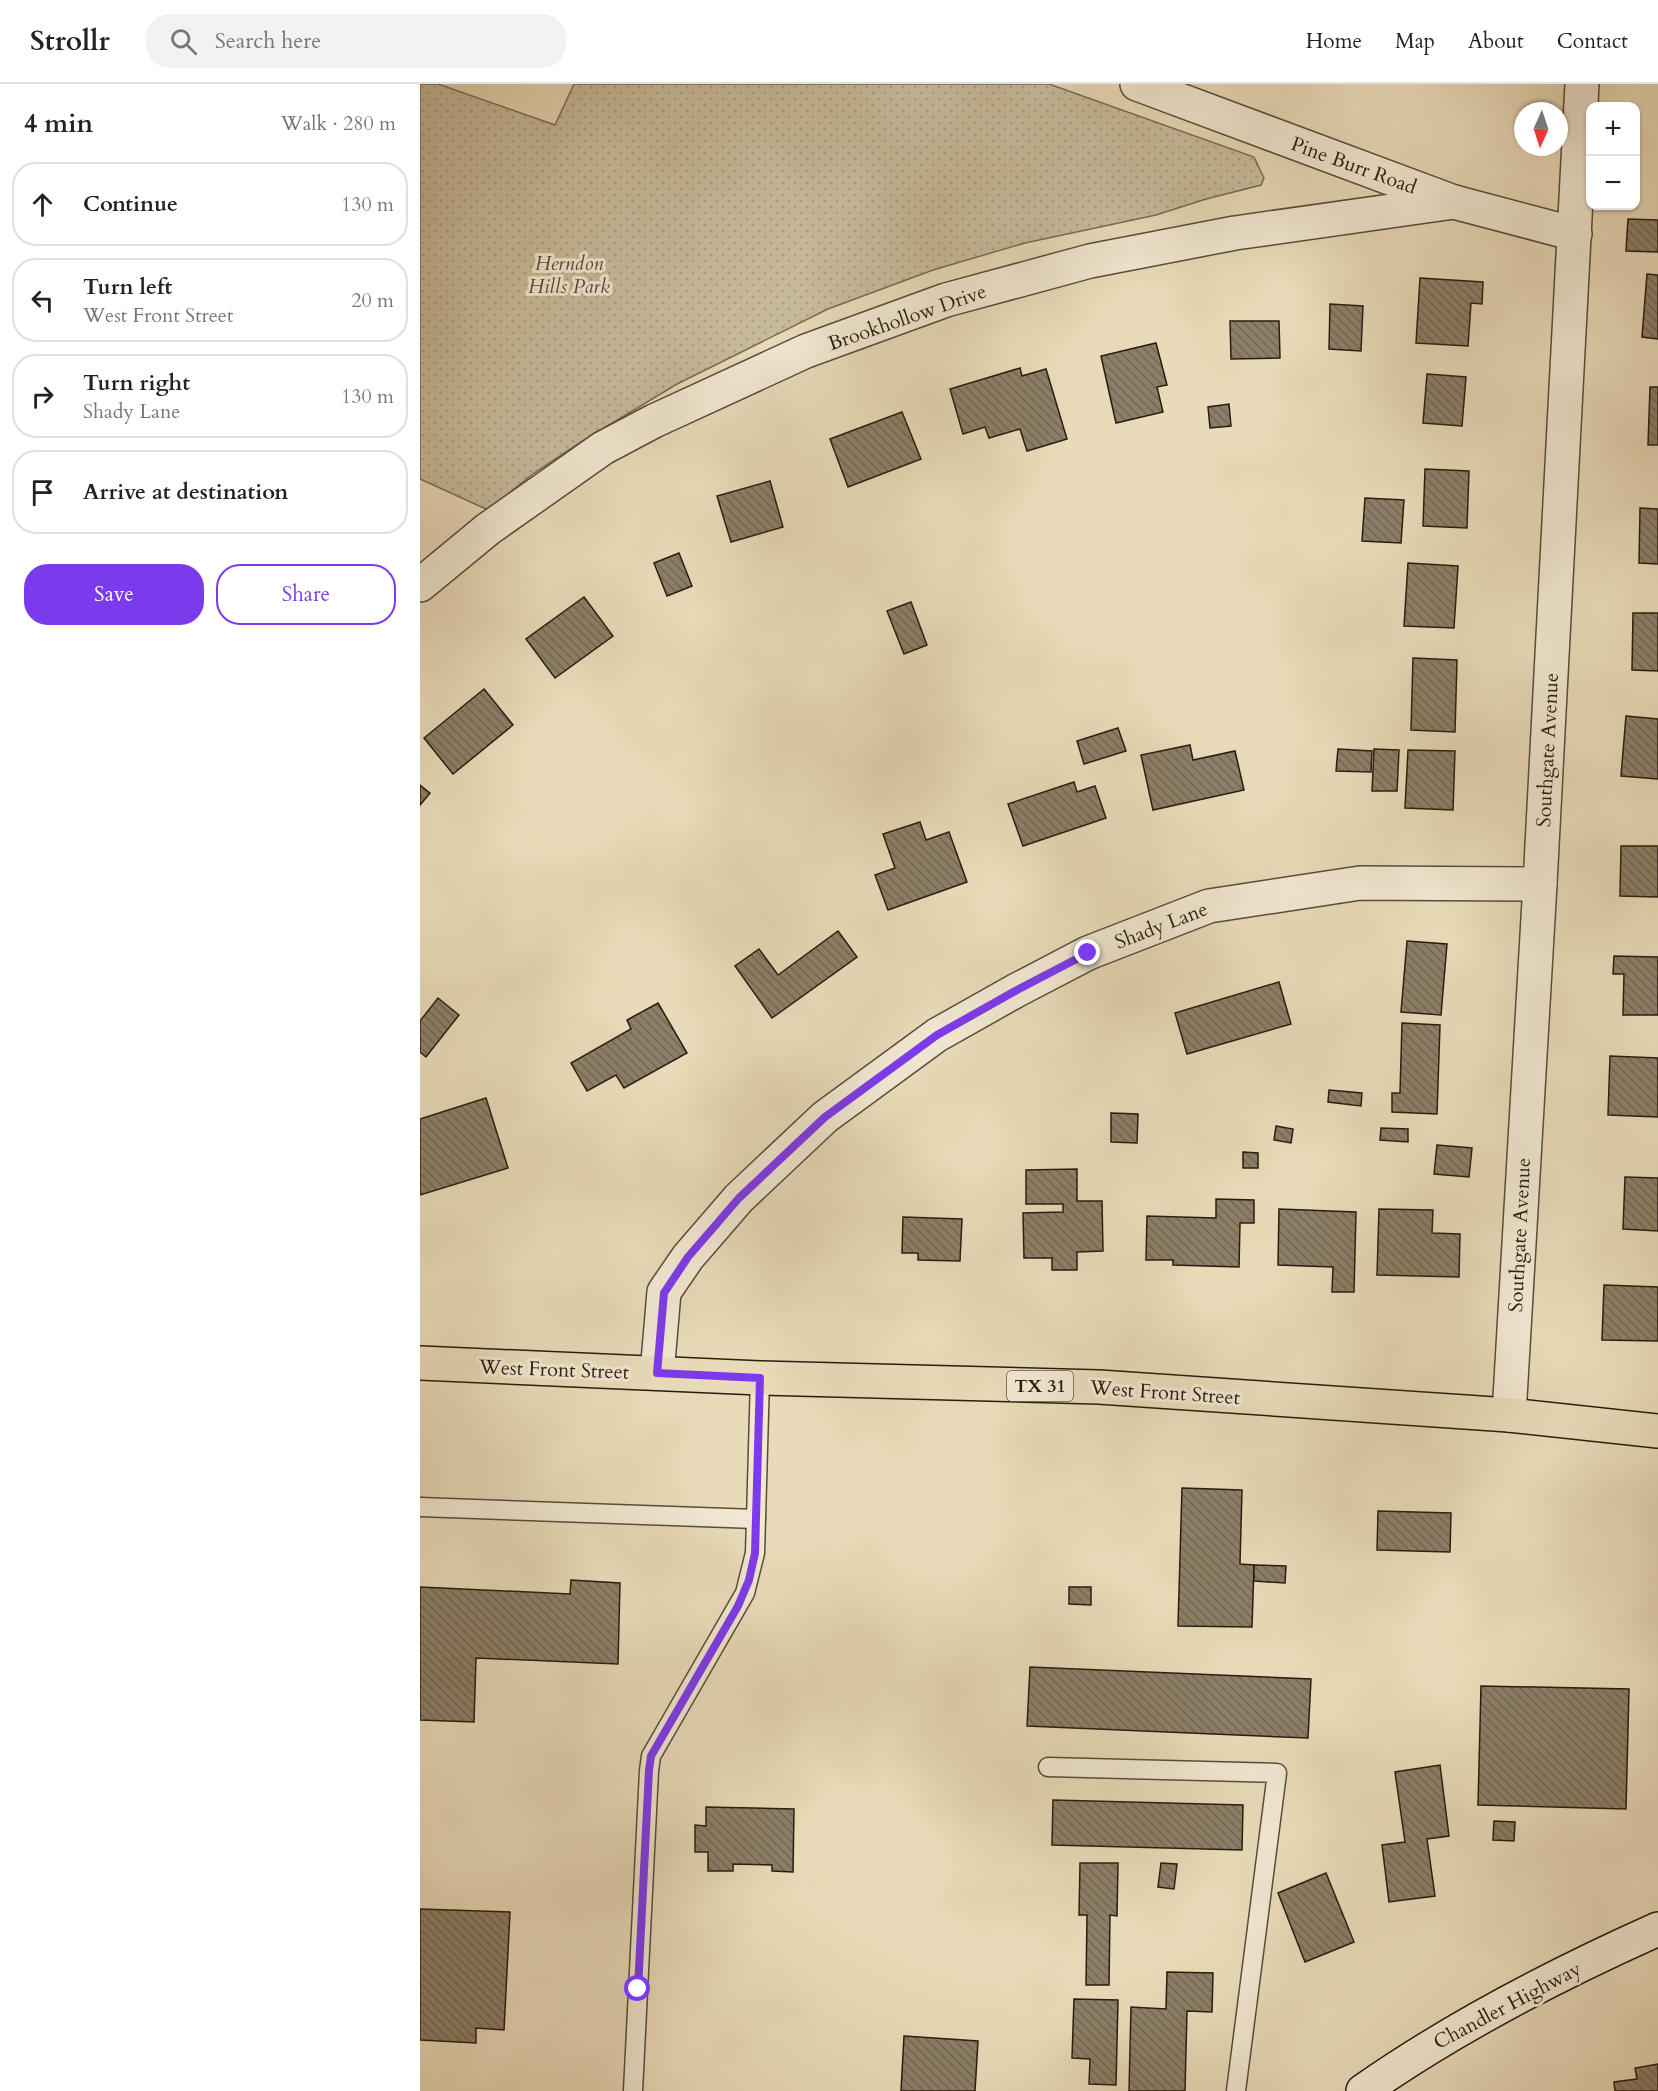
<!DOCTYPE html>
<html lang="en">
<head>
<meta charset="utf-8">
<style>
  body { margin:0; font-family:Cardo,serif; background:#f2f2f2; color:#222 }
  .controls { position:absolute; right:18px; top:18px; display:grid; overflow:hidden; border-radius:12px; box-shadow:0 2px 4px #0004 }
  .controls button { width:54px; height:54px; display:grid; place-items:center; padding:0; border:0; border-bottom:2px solid #e0e0e0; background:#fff; color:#222; font:30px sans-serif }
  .compass { position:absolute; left:1094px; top:18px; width:54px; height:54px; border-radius:50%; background:#fff; box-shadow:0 2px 4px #0004; rotate:183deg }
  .stop { position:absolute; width:18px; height:18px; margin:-14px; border:4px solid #7c3aed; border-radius:50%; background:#fff }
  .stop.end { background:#7c3aed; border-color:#fff; box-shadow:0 2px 6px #0008 }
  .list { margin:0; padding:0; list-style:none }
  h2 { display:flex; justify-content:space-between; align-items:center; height:78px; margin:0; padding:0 24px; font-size:26px }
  h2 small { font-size:20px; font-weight:400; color:#767676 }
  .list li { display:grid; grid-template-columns:39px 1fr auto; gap:18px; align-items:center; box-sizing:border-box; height:84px; margin:0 12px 12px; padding:0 12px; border:2px solid #e0e0e0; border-radius:24px }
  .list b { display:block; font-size:22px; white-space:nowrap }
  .list p { margin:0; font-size:20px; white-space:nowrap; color:#767676 }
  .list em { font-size:20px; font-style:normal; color:#767676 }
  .actions { display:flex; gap:12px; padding:18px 24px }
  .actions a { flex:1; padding:14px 0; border:2px solid #7c3aed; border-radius:24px; text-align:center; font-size:21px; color:#7c3aed }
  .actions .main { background:#7c3aed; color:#fff }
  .icon { flex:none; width:33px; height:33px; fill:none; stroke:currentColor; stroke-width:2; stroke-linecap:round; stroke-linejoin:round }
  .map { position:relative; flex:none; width:1238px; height:2007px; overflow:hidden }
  header { display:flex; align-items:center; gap:36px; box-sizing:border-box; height:84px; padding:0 30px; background:#fff; border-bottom:2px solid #e0e0e0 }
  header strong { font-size:28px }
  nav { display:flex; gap:33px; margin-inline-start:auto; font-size:21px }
  .search { width:420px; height:54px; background:#f2f2f2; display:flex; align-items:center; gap:15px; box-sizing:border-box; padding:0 21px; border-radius:24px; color:#767676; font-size:22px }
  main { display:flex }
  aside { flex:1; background:#fff }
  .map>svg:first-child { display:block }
</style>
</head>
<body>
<header>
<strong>Strollr</strong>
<div class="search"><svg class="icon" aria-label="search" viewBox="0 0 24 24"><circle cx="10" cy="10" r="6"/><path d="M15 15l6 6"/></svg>Search here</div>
<nav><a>Home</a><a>Map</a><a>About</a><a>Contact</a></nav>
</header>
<main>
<aside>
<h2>4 min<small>Walk · 280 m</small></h2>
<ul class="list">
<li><svg class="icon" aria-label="ahead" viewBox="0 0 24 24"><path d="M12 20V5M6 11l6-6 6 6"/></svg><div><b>Continue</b></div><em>130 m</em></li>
<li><svg class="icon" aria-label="left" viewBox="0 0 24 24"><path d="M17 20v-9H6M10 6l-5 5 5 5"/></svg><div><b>Turn left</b><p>West Front Street</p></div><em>20 m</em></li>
<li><svg class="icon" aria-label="right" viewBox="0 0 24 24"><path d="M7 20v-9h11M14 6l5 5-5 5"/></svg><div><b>Turn right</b><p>Shady Lane</p></div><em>130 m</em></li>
<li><svg class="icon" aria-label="arrive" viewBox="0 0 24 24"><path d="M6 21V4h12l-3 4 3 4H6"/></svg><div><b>Arrive at destination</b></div></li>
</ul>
<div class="actions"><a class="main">Save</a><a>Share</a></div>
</aside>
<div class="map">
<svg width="1238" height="2007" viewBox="0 0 1238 2007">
  <defs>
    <pattern id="park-dots" width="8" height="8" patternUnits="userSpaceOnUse" patternTransform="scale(1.5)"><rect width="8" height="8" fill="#c8bb9c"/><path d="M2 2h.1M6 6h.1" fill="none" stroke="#aca085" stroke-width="1.8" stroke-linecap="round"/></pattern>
    <pattern id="building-back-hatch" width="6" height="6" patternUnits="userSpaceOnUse" patternTransform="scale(1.5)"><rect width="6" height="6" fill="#8c7f68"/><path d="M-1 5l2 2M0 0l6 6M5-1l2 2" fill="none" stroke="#726754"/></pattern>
  </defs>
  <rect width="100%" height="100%" fill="#e9dbb9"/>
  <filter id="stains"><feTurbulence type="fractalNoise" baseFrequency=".00333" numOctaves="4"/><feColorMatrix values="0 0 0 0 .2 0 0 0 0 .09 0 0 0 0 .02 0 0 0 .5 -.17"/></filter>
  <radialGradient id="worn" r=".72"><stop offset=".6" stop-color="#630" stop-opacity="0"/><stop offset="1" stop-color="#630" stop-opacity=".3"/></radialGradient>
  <path fill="url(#park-dots)" stroke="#786c56" stroke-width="1.5" d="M 0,0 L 18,0 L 135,41 L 154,0 L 629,0 L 834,73 L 844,94 L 841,101 L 786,115 L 736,131 L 605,159 L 513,186 L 408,225 L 257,300 L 164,356 L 114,389 L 68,426 L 0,395 Z"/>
  <g fill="url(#building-back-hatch)" stroke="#281c10" stroke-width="1.5">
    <path d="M 1208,135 L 1238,136 L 1238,168 L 1206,167 Z"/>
    <path d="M 1227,190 L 1238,191 L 1238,255 L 1222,253 Z"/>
    <path d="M 1000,194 L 1063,198 L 1062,220 L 1051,219 L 1048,262 L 996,259 Z"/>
    <path d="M 910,220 L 943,222 L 941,267 L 909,265 Z"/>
    <path d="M 810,237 L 859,237 L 860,274 L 811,275 Z"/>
    <path d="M 736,259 L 747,301 L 737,303 L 743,328 L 696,339 L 681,272 Z"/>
    <path d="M 600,284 L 602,292 L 626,285 L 647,355 L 607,367 L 600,345 L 569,354 L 565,343 L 543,350 L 530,305 Z"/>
    <path d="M 1007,290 L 1046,293 L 1042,342 L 1003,339 Z"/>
    <path d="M 1230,303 L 1238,303 L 1238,361 L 1228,361 Z"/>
    <path d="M 809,320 L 811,342 L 790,344 L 788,323 Z"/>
    <path d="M 482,328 L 501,375 L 428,403 L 410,355 Z"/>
    <path d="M 1005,385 L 1049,387 L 1047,444 L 1003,442 Z"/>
    <path d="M 350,397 L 363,443 L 311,458 L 297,412 Z"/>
    <path d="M 945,414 L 984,416 L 981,459 L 942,457 Z"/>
    <path d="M 1220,424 L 1238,425 L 1238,480 L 1219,479 Z"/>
    <path d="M 259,469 L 272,502 L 247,512 L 234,479 Z"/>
    <path d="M 988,479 L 1038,482 L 1034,544 L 984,542 Z"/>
    <path d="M 164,513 L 193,552 L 135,594 L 106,555 Z"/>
    <path d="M 491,518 L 507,561 L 484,570 L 467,527 Z"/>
    <path d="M 1213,529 L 1238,529 L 1238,587 L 1212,586 Z"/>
    <path d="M 993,574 L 1037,576 L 1035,648 L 991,646 Z"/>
    <path d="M 64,605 L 93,641 L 33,690 L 4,654 Z"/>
    <path d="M 1206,632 L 1238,635 L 1238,695 L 1201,692 Z"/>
    <path d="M 698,644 L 706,667 L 664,680 L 657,657 Z"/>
    <path d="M 770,661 L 773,676 L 815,667 L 824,706 L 733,726 L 721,671 Z"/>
    <path d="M 918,665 L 952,667 L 951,688 L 916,687 Z"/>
    <path d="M 954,665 L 979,666 L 977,707 L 952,707 Z"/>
    <path d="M 988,666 L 1035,667 L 1033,726 L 985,724 Z"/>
    <path d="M 654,698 L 657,708 L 675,702 L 686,734 L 603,762 L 588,720 Z"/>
    <path d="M 0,701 L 10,709 L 0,721 Z"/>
    <path d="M 500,738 L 506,756 L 529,748 L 547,798 L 468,826 L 455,791 L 475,784 L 463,750 Z"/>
    <path d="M 1201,762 L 1238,762 L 1238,813 L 1200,812 Z"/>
    <path d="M 418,847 L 437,873 L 352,934 L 315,882 L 339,865 L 358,891 Z"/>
    <path d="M 987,857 L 1027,860 L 1021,931 L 981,928 Z"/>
    <path d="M 1194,872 L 1238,873 L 1238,931 L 1203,931 L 1204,890 L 1193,890 Z"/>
    <path d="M 859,898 L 871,940 L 767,970 L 755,929 Z"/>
    <path d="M 18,914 L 39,931 L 6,973 L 0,968 L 0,937 Z"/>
    <path d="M 238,919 L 267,969 L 204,1004 L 196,991 L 167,1007 L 151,979 L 211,945 L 207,936 Z"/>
    <path d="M 982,939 L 1020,941 L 1017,1030 L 972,1028 L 972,1009 L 980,1009 Z"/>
    <path d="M 1190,972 L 1238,974 L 1238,1033 L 1188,1031 Z"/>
    <path d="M 909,1006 L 942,1009 L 941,1022 L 908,1018 Z"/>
    <path d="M 66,1014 L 88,1084 L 0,1111 L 0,1035 Z"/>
    <path d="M 691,1029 L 718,1030 L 717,1059 L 691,1058 Z"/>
    <path d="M 856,1042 L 873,1045 L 871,1059 L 854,1056 Z"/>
    <path d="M 961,1044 L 988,1045 L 988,1058 L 960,1056 Z"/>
    <path d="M 1017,1061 L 1052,1064 L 1049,1093 L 1014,1090 Z"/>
    <path d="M 823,1068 L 838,1069 L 838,1084 L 823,1084 Z"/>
    <path d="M 657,1085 L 657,1117 L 682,1117 L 683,1167 L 657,1168 L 657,1186 L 632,1186 L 632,1174 L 604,1174 L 603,1129 L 643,1128 L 643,1120 L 606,1120 L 606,1086 Z"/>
    <path d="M 1205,1093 L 1238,1094 L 1238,1147 L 1203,1145 Z"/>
    <path d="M 796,1115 L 834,1116 L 834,1139 L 820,1139 L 819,1183 L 753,1181 L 753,1176 L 726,1176 L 727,1132 L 796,1134 Z"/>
    <path d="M 859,1125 L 936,1128 L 934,1208 L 912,1208 L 913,1183 L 858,1181 Z"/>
    <path d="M 959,1125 L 1013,1126 L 1012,1149 L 1040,1150 L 1039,1193 L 957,1191 Z"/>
    <path d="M 483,1133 L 542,1135 L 540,1177 L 498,1176 L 498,1169 L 482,1169 Z"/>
    <path d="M 1184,1201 L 1238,1203 L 1238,1257 L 1182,1256 Z"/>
    <path d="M 762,1404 L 822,1406 L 820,1480 L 834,1481 L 832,1543 L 758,1542 Z"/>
    <path d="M 958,1427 L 1031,1429 L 1030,1468 L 957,1466 Z"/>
    <path d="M 834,1481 L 866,1482 L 865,1499 L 834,1497 Z"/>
    <path d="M 151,1496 L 200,1499 L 198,1580 L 56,1574 L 54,1638 L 0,1636 L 0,1503 L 150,1510 Z"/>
    <path d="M 649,1503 L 671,1503 L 671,1521 L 649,1520 Z"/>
    <path d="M 610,1583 L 891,1595 L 888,1654 L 607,1642 Z"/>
    <path d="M 1061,1602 L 1209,1605 L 1206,1725 L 1058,1721 Z"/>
    <path d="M 1020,1681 L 1029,1752 L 1007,1755 L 1015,1812 L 969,1818 L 962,1761 L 985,1758 L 975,1688 Z"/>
    <path d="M 633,1716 L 823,1721 L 822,1766 L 632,1761 Z"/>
    <path d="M 286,1723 L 374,1725 L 373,1788 L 352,1787 L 352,1781 L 313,1780 L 313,1787 L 288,1787 L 288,1768 L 275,1768 L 275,1741 L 286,1742 Z"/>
    <path d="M 1074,1737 L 1095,1738 L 1094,1757 L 1073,1756 Z"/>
    <path d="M 660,1779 L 698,1779 L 697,1832 L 690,1831 L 689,1901 L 666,1901 L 667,1831 L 659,1831 Z"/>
    <path d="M 741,1779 L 757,1780 L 754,1805 L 738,1803 Z"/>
    <path d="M 906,1789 L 934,1858 L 885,1878 L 858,1809 Z"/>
    <path d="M 0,1825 L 90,1828 L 84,1946 L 56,1944 L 56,1959 L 0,1956 Z"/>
    <path d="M 747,1888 L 793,1889 L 792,1928 L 767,1927 L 765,2007 L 709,2007 L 711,1923 L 746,1925 Z"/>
    <path d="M 654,1915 L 698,1916 L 696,2001 L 669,2000 L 670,1975 L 652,1974 Z"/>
    <path d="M 484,1952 L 558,1957 L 555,2007 L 481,2007 Z"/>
    <path d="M 1238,1980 L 1238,2007 L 1195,2007 L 1194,1998 L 1217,1995 L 1215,1984 Z"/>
  </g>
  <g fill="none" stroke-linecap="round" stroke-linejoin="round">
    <defs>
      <g id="lane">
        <path d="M 0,1423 L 336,1435 L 340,1294"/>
        <path d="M 628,1683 L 857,1689 L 816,2007"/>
        <path d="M 213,2007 L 229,1687 L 231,1672 L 325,1509 L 335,1469 L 336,1435"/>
      </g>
      <g id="street">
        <path d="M 717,0 L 1034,118 L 1155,150"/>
        <path d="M 0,501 L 68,445 L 183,364 L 234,337 L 386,267 L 526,216 L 670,177 L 815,149 L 1034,118"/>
        <path d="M 237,1289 L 244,1208 L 268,1173 L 319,1114 L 405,1033 L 517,951 L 597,906 L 668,869 L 789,822 L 940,799 L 1120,800"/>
        <path d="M 1089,1331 L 1120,800 L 1162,0"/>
      </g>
      <path id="secondary" d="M 943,2007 C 1036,1942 1135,1891 1238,1845"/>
      <path id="primary" d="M 0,1279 L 340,1294 L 679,1303 L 1089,1331 L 1238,1347"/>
    </defs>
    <use href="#lane" stroke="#584c3a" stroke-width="21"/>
    <use href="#street" stroke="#584c3a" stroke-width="36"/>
    <use href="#secondary" stroke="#281c10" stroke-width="36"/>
    <use href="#primary" stroke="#281c10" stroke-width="36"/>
    <use href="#lane" stroke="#f1e8d2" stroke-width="18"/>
    <use href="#street" stroke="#f1e8d2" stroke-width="33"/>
    <use href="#secondary" stroke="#f1e8d2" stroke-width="33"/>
    <use href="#primary" stroke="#e9dbb9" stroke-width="33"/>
  </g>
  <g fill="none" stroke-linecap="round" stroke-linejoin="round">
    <path stroke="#7c3aed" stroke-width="8" d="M 218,1905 L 229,1686 L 231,1672 L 318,1522 L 329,1496 L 335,1469 L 340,1294 L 237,1289 L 244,1209 L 268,1173 L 319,1114 L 405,1033 L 517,951 L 597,906 L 668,869"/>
  </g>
  <g text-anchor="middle" stroke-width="6" stroke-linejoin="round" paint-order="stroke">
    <rect fill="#f1e8d2" stroke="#64594a" stroke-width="1.5" x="587" y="1287" width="66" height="30" rx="4.5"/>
    <g font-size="18" font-weight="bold" fill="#281c10">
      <text x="620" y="1308">TX 31</text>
    </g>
    <g font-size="20" fill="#281c10" stroke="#f1e8d2">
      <text transform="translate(934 81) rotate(20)" y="7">Pine Burr Road</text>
      <text transform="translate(487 233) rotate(-19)" y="7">Brookhollow Drive</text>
      <text transform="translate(1127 666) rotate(-87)" y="7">Southgate Avenue</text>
      <text transform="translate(741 841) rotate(-21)" y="7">Shady Lane</text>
      <text transform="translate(1099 1151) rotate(-87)" y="7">Southgate Avenue</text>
      <text transform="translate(134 1285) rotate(2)" y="7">West Front Street</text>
      <text transform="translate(745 1308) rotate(4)" y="7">West Front Street</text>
      <text transform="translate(1087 1921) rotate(-28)" y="7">Chandler Highway</text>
    </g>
    <g font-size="20" font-style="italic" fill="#584c3a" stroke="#f1e8d2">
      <text x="149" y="186">Herndon<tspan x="149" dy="23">Hills Park</tspan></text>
    </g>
  </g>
  <rect width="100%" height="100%" filter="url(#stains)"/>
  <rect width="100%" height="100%" fill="url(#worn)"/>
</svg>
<div class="controls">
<button>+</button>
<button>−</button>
</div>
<svg class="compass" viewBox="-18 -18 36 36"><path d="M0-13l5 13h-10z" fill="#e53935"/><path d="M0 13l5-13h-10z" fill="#767676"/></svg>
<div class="stop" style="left:218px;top:1905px"></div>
<div class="stop end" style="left:668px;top:869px"></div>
</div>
</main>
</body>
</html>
